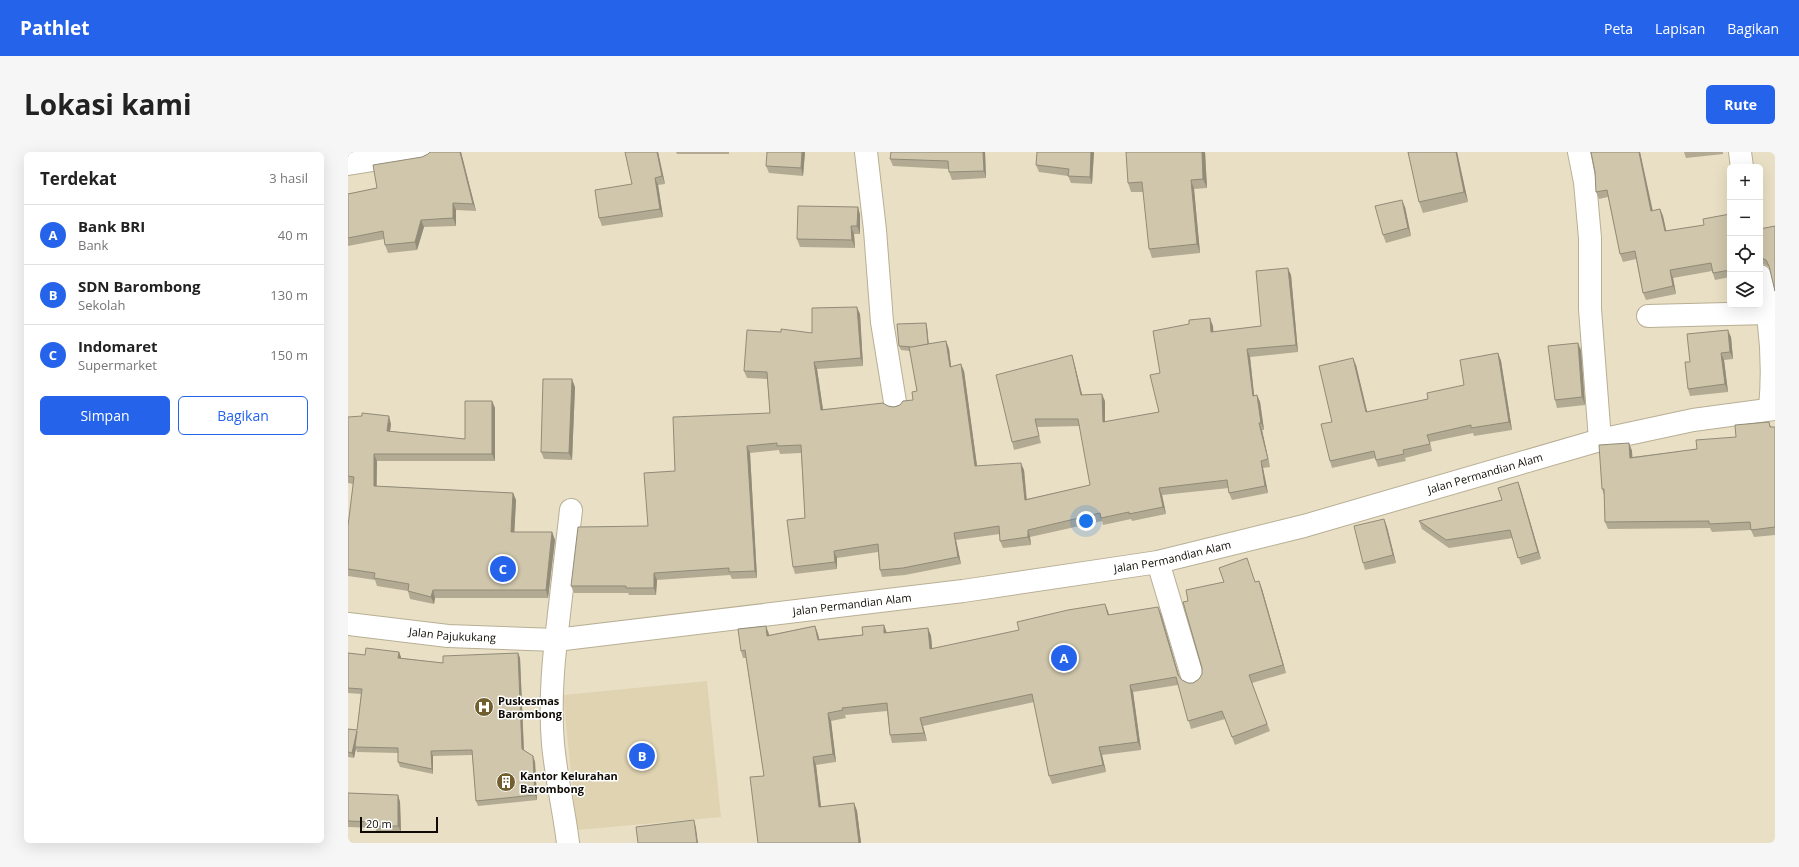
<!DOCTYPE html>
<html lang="id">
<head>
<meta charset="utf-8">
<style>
  body { margin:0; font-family:"Open Sans",sans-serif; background:#f6f6f6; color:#222 }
  .controls { position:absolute; right:12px; top:12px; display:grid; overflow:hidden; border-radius:6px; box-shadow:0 4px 16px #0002 }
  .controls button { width:36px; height:36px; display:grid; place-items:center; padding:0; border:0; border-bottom:1px solid #e0e0e0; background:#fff; color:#222; font:20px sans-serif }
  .scale { position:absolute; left:12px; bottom:10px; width:78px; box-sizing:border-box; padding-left:4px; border:2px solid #0f0b04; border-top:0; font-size:11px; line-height:14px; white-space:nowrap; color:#0f0b04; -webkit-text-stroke:3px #fff; paint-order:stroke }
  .you { position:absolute; left:738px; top:369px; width:14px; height:14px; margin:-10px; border:3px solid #fff; border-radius:50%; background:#1a73e8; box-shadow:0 0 0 6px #1a73e833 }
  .badge { display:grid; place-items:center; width:26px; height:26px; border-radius:50%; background:#2563eb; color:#fff; font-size:13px; font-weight:700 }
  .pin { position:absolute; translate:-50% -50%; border:2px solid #fff; box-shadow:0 1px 4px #0006 }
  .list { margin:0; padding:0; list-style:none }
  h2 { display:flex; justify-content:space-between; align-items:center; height:52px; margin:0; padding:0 16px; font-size:17px }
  h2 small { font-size:13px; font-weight:400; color:#767676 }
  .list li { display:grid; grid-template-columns:26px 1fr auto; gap:12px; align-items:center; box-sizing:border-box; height:60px; padding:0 16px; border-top:1px solid #e0e0e0 }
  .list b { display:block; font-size:15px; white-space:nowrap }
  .list p { margin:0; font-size:13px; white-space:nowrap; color:#767676 }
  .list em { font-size:13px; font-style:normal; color:#767676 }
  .actions { display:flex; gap:8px; padding:12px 16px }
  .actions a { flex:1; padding:9px 0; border:1px solid #2563eb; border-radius:6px; text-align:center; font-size:14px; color:#2563eb }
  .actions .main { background:#2563eb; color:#fff }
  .icon { flex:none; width:22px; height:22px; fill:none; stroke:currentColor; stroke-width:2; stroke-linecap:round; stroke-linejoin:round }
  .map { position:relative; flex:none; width:1427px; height:691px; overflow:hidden; border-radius:6px }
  header { display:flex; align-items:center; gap:24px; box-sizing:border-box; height:56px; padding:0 20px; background:#2563eb; color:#fff }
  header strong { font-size:19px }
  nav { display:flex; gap:22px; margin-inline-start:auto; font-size:14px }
  .intro { display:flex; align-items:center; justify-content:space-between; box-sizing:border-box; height:96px; padding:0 24px }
  h1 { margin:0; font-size:28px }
  .button { padding:10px 18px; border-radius:6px; background:#2563eb; color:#fff; font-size:14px; font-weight:700 }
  main { display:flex; gap:24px; padding:0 24px }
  aside { flex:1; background:#fff; border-radius:6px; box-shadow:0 4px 16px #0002 }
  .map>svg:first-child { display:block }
</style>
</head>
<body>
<header>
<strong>Pathlet</strong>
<nav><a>Peta</a><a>Lapisan</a><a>Bagikan</a></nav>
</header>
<div class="intro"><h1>Lokasi kami</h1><a class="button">Rute</a></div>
<main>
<aside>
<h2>Terdekat<small>3 hasil</small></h2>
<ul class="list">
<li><span class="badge">A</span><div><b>Bank BRI</b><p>Bank</p></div><em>40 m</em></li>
<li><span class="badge">B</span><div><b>SDN Barombong</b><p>Sekolah</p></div><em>130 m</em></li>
<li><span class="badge">C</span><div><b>Indomaret</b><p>Supermarket</p></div><em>150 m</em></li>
</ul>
<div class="actions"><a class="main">Simpan</a><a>Bagikan</a></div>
</aside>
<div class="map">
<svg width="1427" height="691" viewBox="0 0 1427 691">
  <rect width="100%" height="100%" fill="#e9dfc4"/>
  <path fill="#dfd3b1" d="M 359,529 L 373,665 L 229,678 L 215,543 Z"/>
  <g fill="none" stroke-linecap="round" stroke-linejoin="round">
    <defs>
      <g id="street">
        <path d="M 518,0 L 527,78 L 534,170 L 547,250"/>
        <path d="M 1231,0 L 1237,30 L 1242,86 L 1242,157 L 1252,288"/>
        <path d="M 1392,0 L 1394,15"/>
        <path d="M 0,12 L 75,0"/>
        <path d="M 1412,124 C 1423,167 1426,213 1422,257"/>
        <path d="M 1300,164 L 1420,161"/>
        <path d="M 810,410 L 845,527"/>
        <path d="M 208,488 L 223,358"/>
      </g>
      <g id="secondary">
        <path id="s1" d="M 0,472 L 100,484 L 208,488 L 615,439 L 810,410 L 956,374 L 1252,288 L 1345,268 L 1427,257"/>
        <path d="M 208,488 C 204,523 202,557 205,592 C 208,625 216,658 220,691"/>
      </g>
    </defs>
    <use href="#street" stroke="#b8af95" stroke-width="24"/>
    <use href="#secondary" stroke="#b8af95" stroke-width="24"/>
    <use href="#street" stroke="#fff" stroke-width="22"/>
    <use href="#secondary" stroke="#fff" stroke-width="22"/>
  </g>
  <g fill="#b2aa93">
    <path d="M 82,0 L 113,0 L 128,59 L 108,58 L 108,74 L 76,75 L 69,98 L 40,101 L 37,93 L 36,87 L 0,94 L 0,42 L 29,36 L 74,5 L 80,2 Z"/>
    <path d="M 277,0 L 310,0 L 317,32 L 310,33 L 315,65 L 254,74 L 251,66 L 284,32 Z"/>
    <path d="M 328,0 L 381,0 L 381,2 L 329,2 Z"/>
    <path d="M 457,0 L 455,24 L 421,21 L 418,14 Z"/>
    <path d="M 543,0 L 637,0 L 638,26 L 604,28 L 601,20 L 601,17 L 545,14 L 542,7 Z"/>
    <path d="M 746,0 L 744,32 L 723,31 L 720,24 L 691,20 L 688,13 Z"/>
    <path d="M 857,0 L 859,36 L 846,37 L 852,101 L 804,106 L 801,97 L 795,40 L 783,40 L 780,31 Z"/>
    <path d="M 1060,0 L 1109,0 L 1120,50 L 1075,61 L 1071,50 Z"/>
    <path d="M 1292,0 L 1305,59 L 1312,57 L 1315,64 L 1318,79 L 1356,73 L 1382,62 L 1382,125 L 1367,128 L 1364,119 L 1325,126 L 1328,142 L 1298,148 L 1295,141 L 1288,107 L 1275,110 L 1272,102 L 1260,45 L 1251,47 L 1248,40 L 1247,20 Z"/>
    <path d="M 1336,0 L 1375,0 L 1375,2 L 1338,6 Z"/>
    <path d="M 510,55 L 512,63 L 512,82 L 506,82 L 507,96 L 452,95 L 449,87 Z"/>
    <path d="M 1057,55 L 1063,84 L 1038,91 L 1035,83 Z"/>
    <path d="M 1412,77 L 1422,118 L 1421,115 L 1415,112 L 1412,112 Z"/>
    <path d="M 943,123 L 950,200 L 902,205 L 906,243 L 909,243 L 912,250 L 916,278 L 914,278 L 922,315 L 915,316 L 920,341 L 884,348 L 881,341 L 881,336 L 814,343 L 818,362 L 784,369 L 783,367 L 755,373 L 754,369 L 682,385 L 683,393 L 655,396 L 652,389 L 652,382 L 608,388 L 613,412 L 557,423 L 534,425 L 532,418 L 530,400 L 489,406 L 489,417 L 447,422 L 445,415 L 457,366 L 453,301 L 432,302 L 431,298 L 402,301 L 409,426 L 384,427 L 382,423 L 309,428 L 308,443 L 281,443 L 280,441 L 226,441 L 223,434 L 300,374 L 327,319 L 422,261 L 419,227 L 399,226 L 396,219 L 433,180 L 464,181 L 512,162 L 515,214 L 469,217 L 475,257 L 540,254 L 546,255 L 565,248 L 569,239 L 562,199 L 553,198 L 551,194 L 578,171 L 579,175 L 581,192 L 598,189 L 601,197 L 603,215 L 616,219 L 629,314 L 676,318 L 679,347 L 742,333 L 732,274 L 689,275 L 693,291 L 666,298 L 664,290 L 724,203 L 726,210 L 734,243 L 757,249 L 757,270 L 811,260 L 812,221 L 865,174 L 865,180 L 913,174 Z"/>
    <path d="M 1383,185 L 1385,207 L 1376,208 L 1380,240 L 1342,244 L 1340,237 L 1342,210 Z"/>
    <path d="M 1233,198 L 1237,253 L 1209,256 L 1207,248 Z"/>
    <path d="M 1150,201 L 1153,209 L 1164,278 L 1126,284 L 1125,281 L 1082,290 L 1084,299 L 1057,306 L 1058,309 L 1030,315 L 1027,306 L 984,316 L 982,309 L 984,270 L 1008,213 L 1019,260 L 1080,247 L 1116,233 Z"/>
    <path d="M 227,235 L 224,308 L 196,307 L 193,300 Z"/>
    <path d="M 144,249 L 147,256 L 147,309 L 29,309 L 29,334 L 165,341 L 168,348 L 166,380 L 204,380 L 207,388 L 200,446 L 87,446 L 86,452 L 62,447 L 60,439 L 29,434 L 27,428 L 0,424 L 0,374 L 5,332 L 0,331 L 0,265 L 43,272 L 42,279 L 117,287 Z"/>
    <path d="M 1421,270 L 1423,275 L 1427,275 L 1427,383 L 1406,385 L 1403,378 L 1364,380 L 1362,376 L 1260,377 L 1257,370 L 1256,343 L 1254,337 L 1281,291 L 1284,299 L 1284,305 L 1349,297 L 1388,285 Z"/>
    <path d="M 1170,330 L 1193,407 L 1173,413 L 1165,386 L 1101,396 L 1074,377 L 1071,369 L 1154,348 Z"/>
    <path d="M 1036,367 L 1039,375 L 1048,411 L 1017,418 L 1015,411 Z"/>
    <path d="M 911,429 L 914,437 L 938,521 L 904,531 L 922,579 L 887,593 L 877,567 L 843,577 L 830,533 L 785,540 L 793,598 L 754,603 L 758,620 L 704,632 L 701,624 L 686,550 L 575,574 L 579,589 L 544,591 L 542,583 L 539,559 L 497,563 L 498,566 L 483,569 L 488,610 L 468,613 L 473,655 L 506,651 L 509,659 L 513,691 L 410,691 L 416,624 L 398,506 L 395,506 L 393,499 L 421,482 L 421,483 L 467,474 L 470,482 L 471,487 L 580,476 L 583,484 L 584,497 L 760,459 L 761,463 L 813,462 L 831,524 L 834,528 L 840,531 L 845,531 L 851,527 L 854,522 L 854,516 L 840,449 Z"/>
    <path d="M 51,500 L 53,506 L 95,511 L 170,501 L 172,506 L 176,598 L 185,604 L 187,610 L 189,648 L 130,654 L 128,649 L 124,603 L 85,604 L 85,622 L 52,615 L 50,610 L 50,601 L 9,600 L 8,596 L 6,606 L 0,605 L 0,577 L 9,578 L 13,542 L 0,541 L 0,501 L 17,503 Z"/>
    <path d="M 0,641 L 50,643 L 52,650 L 53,680 L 29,681 L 27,676 L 0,675 Z"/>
  </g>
  <g fill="#918b78">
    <path d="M 112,0 L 113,0 L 128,59 L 125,52 Z"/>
    <path d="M 309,0 L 310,0 L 317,32 L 314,24 Z"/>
    <path d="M 454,0 L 457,0 L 455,24 L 453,16 Z"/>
    <path d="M 635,0 L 637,0 L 638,26 L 636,19 Z"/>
    <path d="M 743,0 L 746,0 L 744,32 L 742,25 Z"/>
    <path d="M 854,0 L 857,0 L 859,36 L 855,27 Z"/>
    <path d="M 1108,0 L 1109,0 L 1120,50 L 1116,40 Z"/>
    <path d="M 1291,0 L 1292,0 L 1306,66 L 1303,59 Z"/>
    <path d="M 307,26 L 310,33 L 315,65 L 312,57 Z"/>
    <path d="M 843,28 L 846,37 L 852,101 L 849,92 Z"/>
    <path d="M 1054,48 L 1057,55 L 1063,84 L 1060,76 Z"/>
    <path d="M 105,51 L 108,58 L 108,74 L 105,66 Z"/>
    <path d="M 510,55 L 512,63 L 512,82 L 509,74 Z"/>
    <path d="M 1312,57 L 1315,64 L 1320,87 L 1317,79 Z"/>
    <path d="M 73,68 L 76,75 L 69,98 L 67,90 Z"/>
    <path d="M 503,74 L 506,82 L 507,96 L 504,88 Z"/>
    <path d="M 940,116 L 943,123 L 950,200 L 948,193 Z"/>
    <path d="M 1322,118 L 1325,126 L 1328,142 L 1325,134 Z"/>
    <path d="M 509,155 L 512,162 L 515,214 L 513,206 Z"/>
    <path d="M 862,166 L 865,174 L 866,187 L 863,180 Z"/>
    <path d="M 578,171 L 579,175 L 581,200 L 580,196 Z"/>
    <path d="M 1380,178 L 1383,185 L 1385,207 L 1382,200 Z"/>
    <path d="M 598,189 L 601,197 L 604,222 L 602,215 Z"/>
    <path d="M 1230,191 L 1233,198 L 1237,253 L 1234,245 Z"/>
    <path d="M 899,197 L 902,205 L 907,251 L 905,244 Z"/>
    <path d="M 1150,201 L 1153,209 L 1164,278 L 1161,270 Z"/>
    <path d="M 1373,201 L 1376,208 L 1380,240 L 1377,232 Z"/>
    <path d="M 724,203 L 726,210 L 736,250 L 733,243 Z"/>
    <path d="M 1005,206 L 1008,213 L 1021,267 L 1018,260 Z"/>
    <path d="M 466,210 L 469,217 L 476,265 L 473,258 Z"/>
    <path d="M 613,212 L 616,219 L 630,321 L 627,314 Z"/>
    <path d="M 224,227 L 227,235 L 224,308 L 221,301 Z"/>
    <path d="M 754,242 L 757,249 L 757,277 L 755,270 Z"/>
    <path d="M 909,243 L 912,250 L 916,278 L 913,271 Z"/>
    <path d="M 144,249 L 147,256 L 147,309 L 144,302 Z"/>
    <path d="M 41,264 L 43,272 L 41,286 L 39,279 Z"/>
    <path d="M 911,271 L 914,278 L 922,315 Z"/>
    <path d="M 1281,291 L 1284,299 L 1285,313 L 1282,306 Z"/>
    <path d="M 399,294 L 402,301 L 409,426 L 407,419 Z"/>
    <path d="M 26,302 L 29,309 L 28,341 L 26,334 Z"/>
    <path d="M 913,309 L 915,316 L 920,341 L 917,334 Z"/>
    <path d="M 673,311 L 676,318 L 679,355 L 677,348 Z"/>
    <path d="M 1170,330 L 1173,338 L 1193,407 L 1190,400 Z"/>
    <path d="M 811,336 L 814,343 L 818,362 L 815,355 Z"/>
    <path d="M 165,341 L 168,348 L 166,388 L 163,380 Z"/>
    <path d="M 1036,367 L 1039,375 L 1048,411 L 1045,403 Z"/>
    <path d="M 680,378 L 682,385 L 683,393 L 680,385 Z"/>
    <path d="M 204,380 L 207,388 L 200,446 L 198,438 Z"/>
    <path d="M 606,381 L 608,388 L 613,412 L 610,405 Z"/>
    <path d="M 486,399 L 489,406 L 489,417 L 487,410 Z"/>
    <path d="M 306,421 L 309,428 L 308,443 L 306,436 Z"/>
    <path d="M 911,429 L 914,437 L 938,521 L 935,513 Z"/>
    <path d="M 85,438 L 87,446 L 86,452 L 83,445 Z"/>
    <path d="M 757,452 L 760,459 L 762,471 L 760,463 Z"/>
    <path d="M 810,455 L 813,462 L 833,531 L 830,523 Z"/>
    <path d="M 536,473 L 539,481 L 536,481 Z"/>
    <path d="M 418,474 L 421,482 L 422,492 L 419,484 Z"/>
    <path d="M 467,474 L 470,482 L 473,495 L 470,488 Z"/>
    <path d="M 580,476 L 583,484 L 585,505 L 582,497 Z"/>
    <path d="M 51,500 L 53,505 L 52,511 L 50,506 Z"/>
    <path d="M 170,501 L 172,506 L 176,602 L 174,597 Z"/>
    <path d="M 782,533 L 785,540 L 793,598 L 790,590 Z"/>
    <path d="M 480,561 L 483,569 L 488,610 L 485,602 Z"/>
    <path d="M 572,566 L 575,574 L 579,589 L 576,581 Z"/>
    <path d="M 9,579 L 7,595 L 8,596 L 6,606 L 4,601 Z"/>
    <path d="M 751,595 L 754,603 L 758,620 L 755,613 Z"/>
    <path d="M 83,599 L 85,604 L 85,622 L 84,617 Z"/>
    <path d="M 185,604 L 187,610 L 189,648 L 187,643 Z"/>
    <path d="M 465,605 L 468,613 L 474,663 L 471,655 Z"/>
    <path d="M 50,643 L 52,650 L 53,680 L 50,674 Z"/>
    <path d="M 506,651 L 509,659 L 513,691 L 511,691 Z"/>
    <path d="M 346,668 L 348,676 L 350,691 L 349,691 Z"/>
  </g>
  <g fill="#cfc6ab" stroke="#918b78">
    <path d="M 82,0 L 112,0 L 125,52 L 105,51 L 105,66 L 73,68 L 67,90 L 37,93 L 35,79 L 0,86 L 0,42 L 29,36 L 25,13 L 74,5 L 80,2 Z"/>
    <path d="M 277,0 L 309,0 L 314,24 L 307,26 L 312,57 L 251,66 L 247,38 L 284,32 Z"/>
    <path d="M 419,0 L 454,0 L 453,16 L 418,14 Z"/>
    <path d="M 543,0 L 635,0 L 636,19 L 601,20 L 600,9 L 542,7 Z"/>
    <path d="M 689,0 L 743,0 L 742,25 L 720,24 L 721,17 L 688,13 Z"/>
    <path d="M 778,0 L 854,0 L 855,27 L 843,28 L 849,92 L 801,97 L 794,30 L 780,31 Z"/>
    <path d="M 1060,0 L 1108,0 L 1116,40 L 1071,50 Z"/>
    <path d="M 1243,0 L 1291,0 L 1303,59 L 1312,57 L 1317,79 L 1356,73 L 1355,67 L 1382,62 L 1382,118 L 1365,121 L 1363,111 L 1322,118 L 1325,134 L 1295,141 L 1287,99 L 1272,102 L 1259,38 L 1248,40 L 1247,20 Z"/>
    <path d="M 1054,48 L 1060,76 L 1035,83 L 1027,54 Z"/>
    <path d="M 450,54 L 510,55 L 509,74 L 503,74 L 504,88 L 449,87 Z"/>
    <path d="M 1427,74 L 1427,139 L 1421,114 L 1418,108 L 1412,105 L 1412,77 Z"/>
    <path d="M 940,116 L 948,193 L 899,197 L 905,244 L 909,243 L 913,271 L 911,271 L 920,307 L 913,309 L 917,334 L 881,341 L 879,328 L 811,336 L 815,355 L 781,362 L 781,360 L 753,366 L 752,361 L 680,378 L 680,385 L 652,389 L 651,374 L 606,381 L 610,405 L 555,416 L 532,418 L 530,392 L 486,399 L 487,410 L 445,415 L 439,368 L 457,366 L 453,293 L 429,294 L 429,291 L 399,294 L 407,419 L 381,420 L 381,416 L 306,421 L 306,436 L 278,436 L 278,434 L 223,434 L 230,375 L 300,374 L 296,321 L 327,319 L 325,265 L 422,261 L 419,220 L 396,219 L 399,178 L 433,180 L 433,177 L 464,181 L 464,156 L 509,155 L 513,206 L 466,210 L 473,258 L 535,251 L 540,254 L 546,255 L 552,253 L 555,249 L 565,248 L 564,240 L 569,239 L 561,195 L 598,189 L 602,215 L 613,212 L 627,314 L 673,311 L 677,348 L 742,333 L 730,267 L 687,267 L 691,284 L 664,290 L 648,223 L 724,203 L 733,243 L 754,242 L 755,270 L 811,260 L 802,223 L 812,221 L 805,179 L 841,172 L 841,168 L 862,166 L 863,180 L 913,174 L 908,119 Z"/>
    <path d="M 578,171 L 580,192 L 564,195 L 551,194 L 549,172 Z"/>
    <path d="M 1380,178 L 1382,200 L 1373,201 L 1377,232 L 1340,237 L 1337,210 L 1342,210 L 1339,182 Z"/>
    <path d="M 1230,191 L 1234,245 L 1207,248 L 1200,194 Z"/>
    <path d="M 1150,201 L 1161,270 L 1123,276 L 1123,273 L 1079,283 L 1082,292 L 1055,298 L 1056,302 L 1028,308 L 1026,299 L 982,309 L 973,272 L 984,270 L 971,214 L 1005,206 L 1018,260 L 1080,247 L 1079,241 L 1116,233 L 1112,208 Z"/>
    <path d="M 195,227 L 224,227 L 221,301 L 193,300 Z"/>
    <path d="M 117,249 L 144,249 L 144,302 L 26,302 L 26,334 L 165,341 L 163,380 L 204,380 L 198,438 L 85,438 L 83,445 L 60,439 L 61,432 L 26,426 L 27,421 L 0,417 L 0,374 L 6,325 L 0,324 L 0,265 L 14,264 L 14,261 L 41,264 L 39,279 L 117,287 Z"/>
    <path d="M 1421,270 L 1422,275 L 1427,275 L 1427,375 L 1403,378 L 1402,370 L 1361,372 L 1361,369 L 1257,370 L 1256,337 L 1254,337 L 1251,293 L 1281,291 L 1282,306 L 1349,297 L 1348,288 L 1388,285 L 1387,273 Z"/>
    <path d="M 1170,330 L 1190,400 L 1170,406 L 1162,378 L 1098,388 L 1071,369 L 1154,348 L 1150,336 Z"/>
    <path d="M 1036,367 L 1045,403 L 1015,411 L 1006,374 Z"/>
    <path d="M 899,406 L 907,430 L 911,429 L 935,513 L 901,523 L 919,572 L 884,585 L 874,559 L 840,569 L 828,525 L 782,533 L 790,590 L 751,595 L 755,613 L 701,624 L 684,542 L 572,566 L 576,581 L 542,583 L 539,551 L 494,556 L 495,558 L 480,561 L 485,602 L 465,605 L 471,655 L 506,651 L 511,691 L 410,691 L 402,625 L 416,624 L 397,498 L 393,499 L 390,477 L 418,474 L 419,484 L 467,474 L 470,488 L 515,483 L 514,475 L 536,473 L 536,481 L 580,476 L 582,497 L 671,478 L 669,470 L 720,458 L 757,452 L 760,463 L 810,455 L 830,523 L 834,528 L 840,531 L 845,531 L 851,527 L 854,522 L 854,516 L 835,450 L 840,449 L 838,438 L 876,430 L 871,416 Z"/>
    <path d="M 18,496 L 51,500 L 50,506 L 95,511 L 95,504 L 170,501 L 174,597 L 185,604 L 187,643 L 128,649 L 124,598 L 83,599 L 84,617 L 50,610 L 50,596 L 7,595 L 9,579 L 4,601 L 0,600 L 0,577 L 9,578 L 14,537 L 0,536 L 0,501 L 17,503 Z"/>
    <path d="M 0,641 L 50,643 L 50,674 L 26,674 L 26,670 L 0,669 Z"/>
    <path d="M 346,668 L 349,691 L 290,691 L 288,675 Z"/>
  </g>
  <defs>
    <symbol id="hospital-disc" viewBox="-11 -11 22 22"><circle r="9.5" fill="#705e2c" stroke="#fff"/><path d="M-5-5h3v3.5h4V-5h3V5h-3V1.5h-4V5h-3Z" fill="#fff"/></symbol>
    <symbol id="building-disc" viewBox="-11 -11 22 22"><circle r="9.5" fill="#705e2c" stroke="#fff"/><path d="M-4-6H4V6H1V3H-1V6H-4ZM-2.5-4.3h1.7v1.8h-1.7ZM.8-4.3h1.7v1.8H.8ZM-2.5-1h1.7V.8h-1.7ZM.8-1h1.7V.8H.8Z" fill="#fff"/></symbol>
  </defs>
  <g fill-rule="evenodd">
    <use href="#hospital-disc" x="125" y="544" width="22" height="22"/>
    <use href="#building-disc" x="147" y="619" width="22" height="22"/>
  </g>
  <g text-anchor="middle" stroke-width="3" stroke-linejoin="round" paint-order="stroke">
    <g font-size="11" fill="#0f0b04" stroke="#fff">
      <text dy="4" stroke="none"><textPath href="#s1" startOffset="1155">Jalan Permandian Alam</textPath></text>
      <text dy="4" stroke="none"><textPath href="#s1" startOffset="831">Jalan Permandian Alam</textPath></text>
      <text dy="4" stroke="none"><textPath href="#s1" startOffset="507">Jalan Permandian Alam</textPath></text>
      <text dy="4" stroke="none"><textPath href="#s1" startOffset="105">Jalan Pajukukang</textPath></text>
    </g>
    <g font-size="11" font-weight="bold" fill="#0f0b04" stroke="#fff" text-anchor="start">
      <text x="150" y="553">Puskesmas<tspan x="150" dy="13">Barombong</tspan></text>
      <text x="172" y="628">Kantor Kelurahan<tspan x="172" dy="13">Barombong</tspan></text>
    </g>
  </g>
</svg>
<div class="controls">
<button>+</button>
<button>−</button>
<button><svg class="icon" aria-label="locate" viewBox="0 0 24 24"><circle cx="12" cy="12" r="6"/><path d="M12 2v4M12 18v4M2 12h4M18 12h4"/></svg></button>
<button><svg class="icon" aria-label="layers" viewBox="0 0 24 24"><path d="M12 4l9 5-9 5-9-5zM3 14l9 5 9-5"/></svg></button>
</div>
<div class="scale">20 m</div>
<div class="you"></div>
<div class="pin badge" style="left:716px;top:506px">A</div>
<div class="pin badge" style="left:294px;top:604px">B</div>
<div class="pin badge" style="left:155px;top:417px">C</div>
</div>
</main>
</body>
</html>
